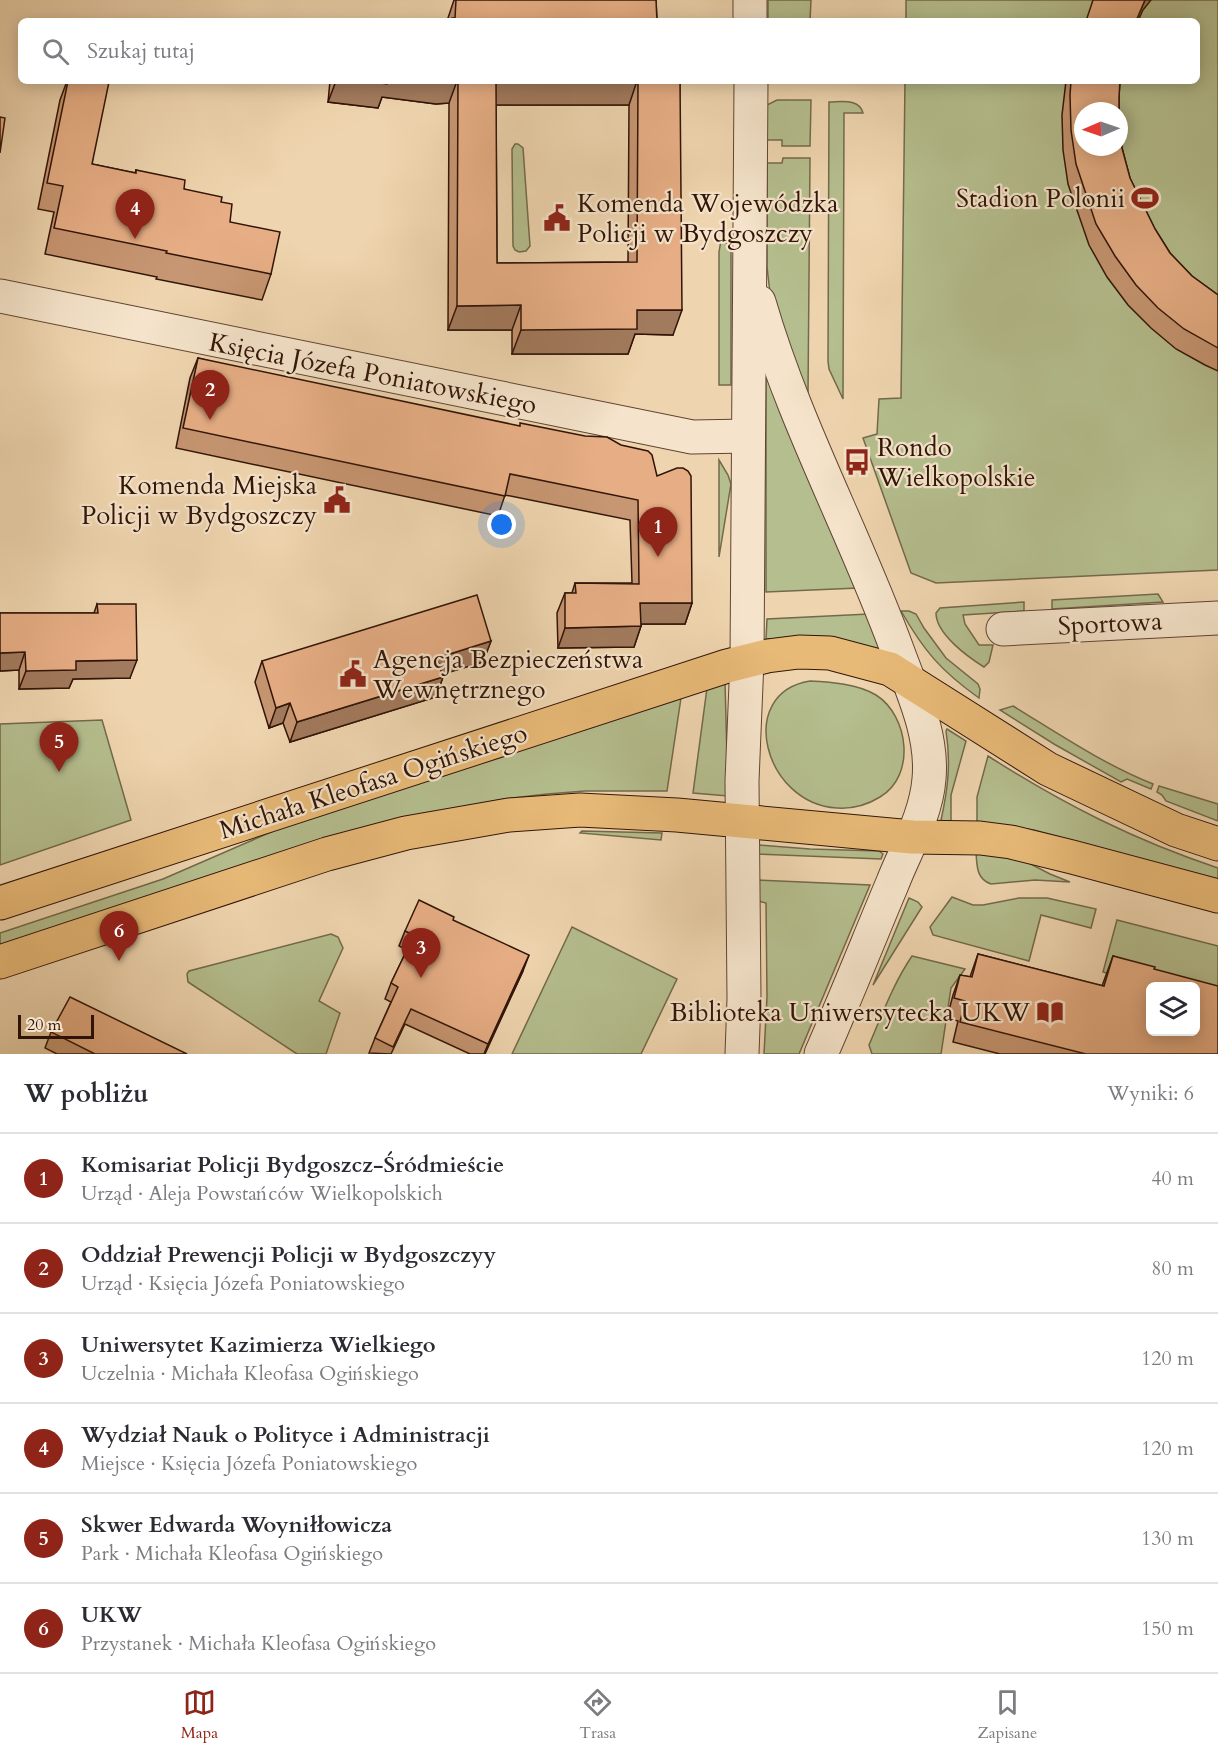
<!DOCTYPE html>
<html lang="pl">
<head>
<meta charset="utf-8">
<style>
  body { margin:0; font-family:Cardo,serif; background:#f7f7f7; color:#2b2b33 }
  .controls { position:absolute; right:18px; bottom:18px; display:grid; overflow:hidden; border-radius:9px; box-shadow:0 3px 15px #0003 }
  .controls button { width:54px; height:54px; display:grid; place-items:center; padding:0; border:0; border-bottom:2px solid #e1e1e2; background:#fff; color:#2b2b33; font:30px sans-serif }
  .compass { position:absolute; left:1074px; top:102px; width:54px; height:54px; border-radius:50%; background:#fff; box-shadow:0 3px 15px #0003; rotate:268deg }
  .scale { position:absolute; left:18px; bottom:15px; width:76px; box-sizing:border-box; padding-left:6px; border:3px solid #311408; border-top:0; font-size:16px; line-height:21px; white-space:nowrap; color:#311408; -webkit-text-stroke:4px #f5e4cb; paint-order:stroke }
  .you { position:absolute; left:502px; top:525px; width:21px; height:21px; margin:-15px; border:4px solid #fff; border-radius:50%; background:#1a73e8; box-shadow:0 0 0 9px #1a73e833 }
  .badge { display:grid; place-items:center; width:39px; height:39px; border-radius:50%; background:#8f2418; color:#fff; font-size:20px; font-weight:700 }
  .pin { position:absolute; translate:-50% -50px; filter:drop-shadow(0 2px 3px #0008) }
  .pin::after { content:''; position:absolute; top:32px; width:21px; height:18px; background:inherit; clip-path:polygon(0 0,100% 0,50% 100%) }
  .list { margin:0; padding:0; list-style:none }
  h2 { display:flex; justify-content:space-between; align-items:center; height:78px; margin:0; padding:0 24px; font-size:26px }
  h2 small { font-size:20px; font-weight:400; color:#7c7c81 }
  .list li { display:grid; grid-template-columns:39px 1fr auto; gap:18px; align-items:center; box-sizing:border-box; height:90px; padding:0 24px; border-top:2px solid #e1e1e2 }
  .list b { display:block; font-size:22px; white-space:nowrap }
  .list p { margin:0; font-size:20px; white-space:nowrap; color:#7c7c81 }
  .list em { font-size:20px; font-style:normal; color:#7c7c81 }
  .icon { flex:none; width:33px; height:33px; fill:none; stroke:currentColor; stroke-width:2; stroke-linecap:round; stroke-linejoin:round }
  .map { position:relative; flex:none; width:1218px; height:1054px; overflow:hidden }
  .search { position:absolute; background:#fff; box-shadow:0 3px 15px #0003; left:18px; right:18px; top:18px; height:66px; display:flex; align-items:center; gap:15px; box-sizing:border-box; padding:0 21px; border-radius:9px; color:#7c7c81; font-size:22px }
  .sheet { height:618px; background:#fff }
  nav { display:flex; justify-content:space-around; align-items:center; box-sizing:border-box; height:84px; border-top:2px solid #e1e1e2; background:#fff; font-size:16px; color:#7c7c81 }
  nav a { display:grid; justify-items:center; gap:3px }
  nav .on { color:#8f2418 }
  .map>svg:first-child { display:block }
</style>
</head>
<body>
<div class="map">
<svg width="1218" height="1054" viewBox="0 0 1218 1054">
  <rect width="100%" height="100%" fill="#efd5af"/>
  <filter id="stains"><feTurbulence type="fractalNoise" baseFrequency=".00333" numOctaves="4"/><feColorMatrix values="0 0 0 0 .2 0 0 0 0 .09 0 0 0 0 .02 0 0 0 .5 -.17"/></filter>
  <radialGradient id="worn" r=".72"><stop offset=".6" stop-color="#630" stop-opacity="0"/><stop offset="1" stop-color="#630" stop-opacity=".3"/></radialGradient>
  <g fill="#b5be8e" stroke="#73694b" stroke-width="1.5" fill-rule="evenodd">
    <path d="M 768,0 L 811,0 L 810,21 L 768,21 Z"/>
    <path d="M 906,0 L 1218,0 L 1218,570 L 936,583 L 911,573 L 863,438 L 877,434 L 879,399 L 901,398 L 905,81 L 1197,81 L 1197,21 L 906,21 ZM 1083,111 L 1119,111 L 1119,147 L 1083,147 Z"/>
    <path d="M 777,100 L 811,100 L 810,146 L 782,146 L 782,140 L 766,140 L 767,105 Z"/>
    <path d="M 829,102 C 841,102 859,98 863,113 L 844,113 L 843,399 L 829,369 L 828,361 Z"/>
    <path d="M 515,144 L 518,144 L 523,148 L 530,246 L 526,251 L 519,252 L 515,250 L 513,246 L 512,149 Z"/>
    <path d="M 783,158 L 810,158 L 808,396 L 771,301 L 767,267 L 767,163 L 782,163 Z"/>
    <path d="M 721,240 L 727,243 L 731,249 L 731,385 L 719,385 L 719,252 Z"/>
    <path d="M 766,371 L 858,588 L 766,592 Z"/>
    <path d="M 719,460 L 728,475 L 731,484 L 719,557 Z"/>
    <path d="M 1158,594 L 1163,602 L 1052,609 L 1052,600 Z"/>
    <path d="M 1024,602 L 1024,611 L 963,615 L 965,624 L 979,645 L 993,645 L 989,662 L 984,667 C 968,657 936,634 936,613 L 940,608 Z"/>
    <path d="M 901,611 L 909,611 L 916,614 L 924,628 L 946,658 L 978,684 L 980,689 L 979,698 C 941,671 924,651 901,611 Z"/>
    <path d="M 869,614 L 884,652 L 803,638 L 766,639 L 767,619 Z"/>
    <path d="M 810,681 C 831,682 858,684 876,695 C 909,716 916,776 880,797 C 867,805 852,809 837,808 C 764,804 735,693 810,681 Z"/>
    <path d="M 725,682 L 728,796 L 693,793 L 707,688 Z"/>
    <path d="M 681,698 L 667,791 L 585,791 L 547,794 L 504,799 L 404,818 L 0,948 L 0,933 L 163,879 L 278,829 Z"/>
    <path d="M 1013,706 C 1059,734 1103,764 1153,784 L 1151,789 L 1127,779 L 1121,782 L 1054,744 L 1000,710 Z"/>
    <path d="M 102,720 L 131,820 L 0,865 L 0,724 Z"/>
    <path d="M 947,729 L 966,741 L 951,795 L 951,823 L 942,822 L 941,820 C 948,789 951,762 946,731 Z"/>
    <path d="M 988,756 C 1063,804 1134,840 1218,868 L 1218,879 L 1034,830 L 977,822 L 977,797 Z"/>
    <path d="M 1159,786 L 1218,804 L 1218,821 L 1166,801 L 1162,795 L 1157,792 Z"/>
    <path d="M 582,831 L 662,833 L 661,840 L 580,833 Z"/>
    <path d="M 759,845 L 810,849 L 879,851 L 883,854 L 881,859 L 756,854 Z"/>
    <path d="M 976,852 L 1025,861 L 1050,874 L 1070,882 L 1035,880 L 991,884 C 976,879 977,865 976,852 Z"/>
    <path d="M 756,880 L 870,885 L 799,1054 L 764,1054 L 767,997 L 766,903 L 758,901 Z"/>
    <path d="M 952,897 L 973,905 L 983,905 L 1019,898 L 1047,898 L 1096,909 L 1091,928 L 1041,915 L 1029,961 L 933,935 L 930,927 Z"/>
    <path d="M 909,898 L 918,902 L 922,907 L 873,985 Z"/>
    <path d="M 1117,920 L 1218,946 L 1218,1004 L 1196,987 L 1155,986 L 1103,972 Z"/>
    <path d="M 572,927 L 677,979 L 641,1054 L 512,1054 Z"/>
    <path d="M 331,934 L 338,937 L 343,948 L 319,1001 L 340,1013 L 326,1054 L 297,1054 L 188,982 L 187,974 L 189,971 Z"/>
    <path d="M 912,956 L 965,969 L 951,988 L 941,1054 L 872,1054 L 869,1045 C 882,1015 893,984 912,956 Z"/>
  </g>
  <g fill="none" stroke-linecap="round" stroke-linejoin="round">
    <defs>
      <g id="minor">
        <path d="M 750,0 L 750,21"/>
        <path d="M 0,296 L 692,437 L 748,436"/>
        <path d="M 759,302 C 794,423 855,534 898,652 C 913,693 933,735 929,779 C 926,816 906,849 893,882 C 869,939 846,997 821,1054"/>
        <path d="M 1003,629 L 1218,618"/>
        <path d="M 742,1054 L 744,999 L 742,781 L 747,660 L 751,81"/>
      </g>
      <g id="major">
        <path d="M 0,903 L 727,666 L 767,656 L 799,652 L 830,653 L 890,669 L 1048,769 L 1176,830 L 1218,844"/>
        <path d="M 0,962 L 327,854 L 406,833 L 509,815 L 580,810 L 677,815 L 912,837 L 980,838 L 1011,842 L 1072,857 L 1218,896"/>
      </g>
    </defs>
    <use href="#minor" stroke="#604432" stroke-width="35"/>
    <use href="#major" stroke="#311408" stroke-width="35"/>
    <use href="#minor" stroke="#f5e4cb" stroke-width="33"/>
    <use href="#major" stroke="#e8ba78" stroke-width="33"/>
  </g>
  <g fill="#c79672" stroke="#311408" stroke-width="1.5" fill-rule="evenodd">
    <path d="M 454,0 L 656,0 L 657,21 L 447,21 Z"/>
    <path d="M 67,81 L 102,81 L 92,164 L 135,173 L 136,170 L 184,189 L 221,202 L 230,222 L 271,274 L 262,300 L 156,279 L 157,277 L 45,254 L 54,212 L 38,209 L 60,100 Z"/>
    <path d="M 330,81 L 680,81 L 673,335 L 635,334 L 628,354 L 512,354 L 512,330 L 448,330 L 449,103 L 436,104 L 382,97 L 378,108 L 328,102 ZM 496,105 L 629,105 L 628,262 L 497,263 Z"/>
    <path d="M 1066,81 L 1120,81 L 1119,97 L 1119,125 L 1122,148 L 1130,178 L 1155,229 L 1170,253 L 1192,276 L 1218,295 L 1218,371 L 1205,365 L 1176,349 L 1151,328 L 1128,305 L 1107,277 L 1089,245 L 1068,184 L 1063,150 L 1062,115 Z"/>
    <path d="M 198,358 L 657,476 L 692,603 L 685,624 L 641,624 L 641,626 L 634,647 L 558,648 L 557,613 L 565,593 L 572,593 L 575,583 L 632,583 L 630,520 L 505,495 L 498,516 L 176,448 L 190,378 Z"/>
    <path d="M 97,604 L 130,678 L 73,679 L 69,688 L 19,689 L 19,670 L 0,671 L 0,613 L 94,613 Z"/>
    <path d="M 491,641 L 483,662 L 442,674 L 443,677 L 436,697 L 290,742 L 283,723 L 269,728 L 255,682 L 262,661 Z"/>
    <path d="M 453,920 L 523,971 L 485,1054 L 470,1054 L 405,1024 L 391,1054 L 369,1053 L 375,1038 L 391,1002 L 385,999 L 391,983 L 407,950 L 399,946 L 405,931 Z"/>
    <path d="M 978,954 L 1102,986 L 1113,956 L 1154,969 L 1218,1054 L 1000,1054 L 953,1042 L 958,1021 L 947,1018 L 953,995 L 960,975 L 970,977 Z"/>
    <path d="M 51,1032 L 187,1054 L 57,1054 L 45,1048 Z"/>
  </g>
  <g fill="#a27a5d" stroke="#311408" stroke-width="1.5">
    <path d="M 1145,0 L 1151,0 L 1143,10 L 1138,21 L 1136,21 Z"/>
    <path d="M 336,81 L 457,81 L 449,103 L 436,104 L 382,97 L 378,108 L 328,102 Z"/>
    <path d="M 496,81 L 637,81 L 629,105 L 487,105 Z"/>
    <path d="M 521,305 L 512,330 L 448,330 L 457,306 Z"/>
    <path d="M 637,310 L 682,310 L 673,335 L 635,334 L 628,354 L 512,354 L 521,330 Z"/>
    <path d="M 640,603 L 692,603 L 685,624 L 633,624 Z"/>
    <path d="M 641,626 L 634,647 L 558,648 L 565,628 Z"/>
    <path d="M 491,641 L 483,662 L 430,678 L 437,658 Z"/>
    <path d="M 25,652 L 19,670 L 0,671 L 0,653 Z"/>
    <path d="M 137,660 L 130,678 L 73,679 L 69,688 L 19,689 L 26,671 L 76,661 Z"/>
    <path d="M 443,677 L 436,697 L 290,742 L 297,722 Z"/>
    <path d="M 290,703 L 283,723 L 269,728 L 276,708 Z"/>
    <path d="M 529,955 L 523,971 L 484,1054 L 488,1044 Z"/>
  </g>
  <g fill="#e7ae85" stroke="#311408" stroke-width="1.5" fill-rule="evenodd">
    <path d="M 456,0 L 656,0 L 657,21 L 452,21 L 452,18 L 455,18 Z"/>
    <path d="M 1093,0 L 1145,0 L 1136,21 L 1086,21 Z"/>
    <path d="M 68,81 L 102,81 L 109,82 L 92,164 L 136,173 L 136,170 L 185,180 L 184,189 L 222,197 L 221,202 L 232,204 L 230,222 L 280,232 L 271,274 L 166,253 L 167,251 L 54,228 L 63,186 L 47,183 Z"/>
    <path d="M 366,81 L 387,81 L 387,84 Z"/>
    <path d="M 458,81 L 496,81 L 497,263 L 637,262 L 638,81 L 680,81 L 682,310 L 637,310 L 637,329 L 521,330 L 521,305 L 457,306 Z"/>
    <path d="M 1071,81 L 1120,81 L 1119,97 L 1119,125 L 1122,148 L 1130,178 L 1155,229 L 1170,253 L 1192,276 L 1218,295 L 1218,348 L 1184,329 L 1158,308 L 1136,285 L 1115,256 L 1096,224 L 1076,164 L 1071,130 L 1070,95 ZM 1083,111 L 1119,111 L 1119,147 L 1083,147 Z"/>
    <path d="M 0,117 L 5,118 L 0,153 Z"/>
    <path d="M 198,358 L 520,426 L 520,423 L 585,436 L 607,437 L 621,445 L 648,451 L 652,455 L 657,476 L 677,468 L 683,468 L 688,471 L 691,476 L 692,603 L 640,603 L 641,626 L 565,628 L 565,593 L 576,593 L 575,583 L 639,584 L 638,500 L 510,474 L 505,496 L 183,428 Z"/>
    <path d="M 477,595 L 491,641 L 437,658 L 443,677 L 297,722 L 290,703 L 276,708 L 262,661 Z"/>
    <path d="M 97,604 L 136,604 L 137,660 L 76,661 L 76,670 L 26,671 L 25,652 L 0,653 L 0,613 L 98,613 Z"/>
    <path d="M 419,900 L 454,917 L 453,920 L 529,955 L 488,1044 L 411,1009 L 393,1047 L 375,1038 L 398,987 L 391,983 L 414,935 L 405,931 Z"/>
    <path d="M 978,954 L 1104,986 L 1113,956 L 1155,967 L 1154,969 L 1218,986 L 1218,1054 L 1086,1054 L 960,1022 L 965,1001 L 954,998 L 960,975 L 972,977 ZM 1150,987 L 1196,987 L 1196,1032 L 1150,1032 Z"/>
    <path d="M 70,997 L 187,1054 L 95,1054 L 51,1032 Z"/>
  </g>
  <defs>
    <symbol id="stadium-bare" viewBox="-9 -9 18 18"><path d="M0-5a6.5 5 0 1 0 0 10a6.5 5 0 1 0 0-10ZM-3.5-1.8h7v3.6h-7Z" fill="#8f2418" stroke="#f5e4cb" stroke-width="2.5" paint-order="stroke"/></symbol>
    <symbol id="civic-bare" viewBox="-9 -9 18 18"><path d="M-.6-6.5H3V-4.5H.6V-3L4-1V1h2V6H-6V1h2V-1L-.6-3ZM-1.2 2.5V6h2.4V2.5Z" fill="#8f2418" stroke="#f5e4cb" stroke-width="2.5" paint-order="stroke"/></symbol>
    <symbol id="bus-bare" viewBox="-9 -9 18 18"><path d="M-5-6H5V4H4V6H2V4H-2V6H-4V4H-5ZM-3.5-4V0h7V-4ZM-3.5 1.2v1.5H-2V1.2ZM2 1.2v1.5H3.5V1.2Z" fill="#8f2418" stroke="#f5e4cb" stroke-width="2.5" paint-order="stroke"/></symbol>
    <symbol id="library-bare" viewBox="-9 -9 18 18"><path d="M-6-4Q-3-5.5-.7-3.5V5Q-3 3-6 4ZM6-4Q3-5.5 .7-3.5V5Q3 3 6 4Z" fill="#8f2418" stroke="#f5e4cb" stroke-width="2.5" paint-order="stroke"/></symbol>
  </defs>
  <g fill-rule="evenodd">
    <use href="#stadium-bare" x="1126" y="179" width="38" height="38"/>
    <use href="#civic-bare" x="538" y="199" width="38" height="38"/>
    <use href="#bus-bare" x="838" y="443" width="38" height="38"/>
    <use href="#civic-bare" x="318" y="481" width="38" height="38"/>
    <use href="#civic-bare" x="334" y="655" width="38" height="38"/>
    <use href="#library-bare" x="1031" y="993" width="38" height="38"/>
  </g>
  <g text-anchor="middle" stroke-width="4.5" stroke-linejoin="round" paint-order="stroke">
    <g font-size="26" fill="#311408" stroke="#f5e4cb" text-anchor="end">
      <text x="1125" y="207">Stadion Polonii</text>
      <text x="577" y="212" text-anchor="start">Komenda Wojewódzka<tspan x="577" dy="30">Policji w Bydgoszczy</tspan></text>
      <text x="877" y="456" text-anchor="start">Rondo<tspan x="877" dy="30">Wielkopolskie</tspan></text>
      <text x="317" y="494">Komenda Miejska<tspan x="317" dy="30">Policji w Bydgoszczy</tspan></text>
      <text x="373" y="668" text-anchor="start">Agencja Bezpieczeństwa<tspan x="373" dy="30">Wewnętrznego</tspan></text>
      <text x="1030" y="1021">Biblioteka Uniwersytecka UKW</text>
    </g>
    <g font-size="26" fill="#311408" stroke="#f5e4cb">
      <text transform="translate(373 373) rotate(11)" y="9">Księcia Józefa Poniatowskiego</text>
      <text transform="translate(1110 623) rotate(-3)" y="9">Sportowa</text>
      <text transform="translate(373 781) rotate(-18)" y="9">Michała Kleofasa Ogińskiego</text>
    </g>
  </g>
  <rect width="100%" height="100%" filter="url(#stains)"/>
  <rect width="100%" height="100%" fill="url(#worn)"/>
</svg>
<div class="controls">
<button><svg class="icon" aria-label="layers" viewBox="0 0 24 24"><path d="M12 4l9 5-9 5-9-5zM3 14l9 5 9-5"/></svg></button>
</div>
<svg class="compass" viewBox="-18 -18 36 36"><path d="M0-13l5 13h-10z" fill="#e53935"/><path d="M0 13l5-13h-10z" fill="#7c7c81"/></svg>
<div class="scale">20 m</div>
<div class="you"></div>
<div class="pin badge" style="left:658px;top:557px">1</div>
<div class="pin badge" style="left:210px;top:420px">2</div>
<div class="pin badge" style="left:421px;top:978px">3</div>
<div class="pin badge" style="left:135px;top:239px">4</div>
<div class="pin badge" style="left:59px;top:772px">5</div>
<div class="pin badge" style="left:119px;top:961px">6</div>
<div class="search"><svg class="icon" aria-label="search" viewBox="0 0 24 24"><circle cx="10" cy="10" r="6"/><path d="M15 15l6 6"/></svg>Szukaj tutaj</div>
</div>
<section class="sheet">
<h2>W pobliżu<small>Wyniki: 6</small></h2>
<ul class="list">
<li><span class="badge">1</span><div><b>Komisariat Policji Bydgoszcz-Śródmieście</b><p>Urząd · Aleja Powstańców Wielkopolskich</p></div><em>40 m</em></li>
<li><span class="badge">2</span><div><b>Oddział Prewencji Policji w Bydgoszczyy</b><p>Urząd · Księcia Józefa Poniatowskiego</p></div><em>80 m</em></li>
<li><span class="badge">3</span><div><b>Uniwersytet Kazimierza Wielkiego</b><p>Uczelnia · Michała Kleofasa Ogińskiego</p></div><em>120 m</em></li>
<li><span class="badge">4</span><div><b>Wydział Nauk o Polityce i Administracji</b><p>Miejsce · Księcia Józefa Poniatowskiego</p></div><em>120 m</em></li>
<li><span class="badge">5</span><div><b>Skwer Edwarda Woyniłłowicza</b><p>Park · Michała Kleofasa Ogińskiego</p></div><em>130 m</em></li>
<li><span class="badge">6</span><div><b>UKW</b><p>Przystanek · Michała Kleofasa Ogińskiego</p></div><em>150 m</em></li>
</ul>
</section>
<nav>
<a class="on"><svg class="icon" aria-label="map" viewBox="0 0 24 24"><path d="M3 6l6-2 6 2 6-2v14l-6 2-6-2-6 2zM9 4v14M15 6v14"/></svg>Mapa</a>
<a><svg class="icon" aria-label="directions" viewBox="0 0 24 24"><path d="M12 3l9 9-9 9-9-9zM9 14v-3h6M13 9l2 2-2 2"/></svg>Trasa</a>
<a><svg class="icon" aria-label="saved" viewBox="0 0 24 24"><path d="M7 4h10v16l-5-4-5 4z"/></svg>Zapisane</a>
</nav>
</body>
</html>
